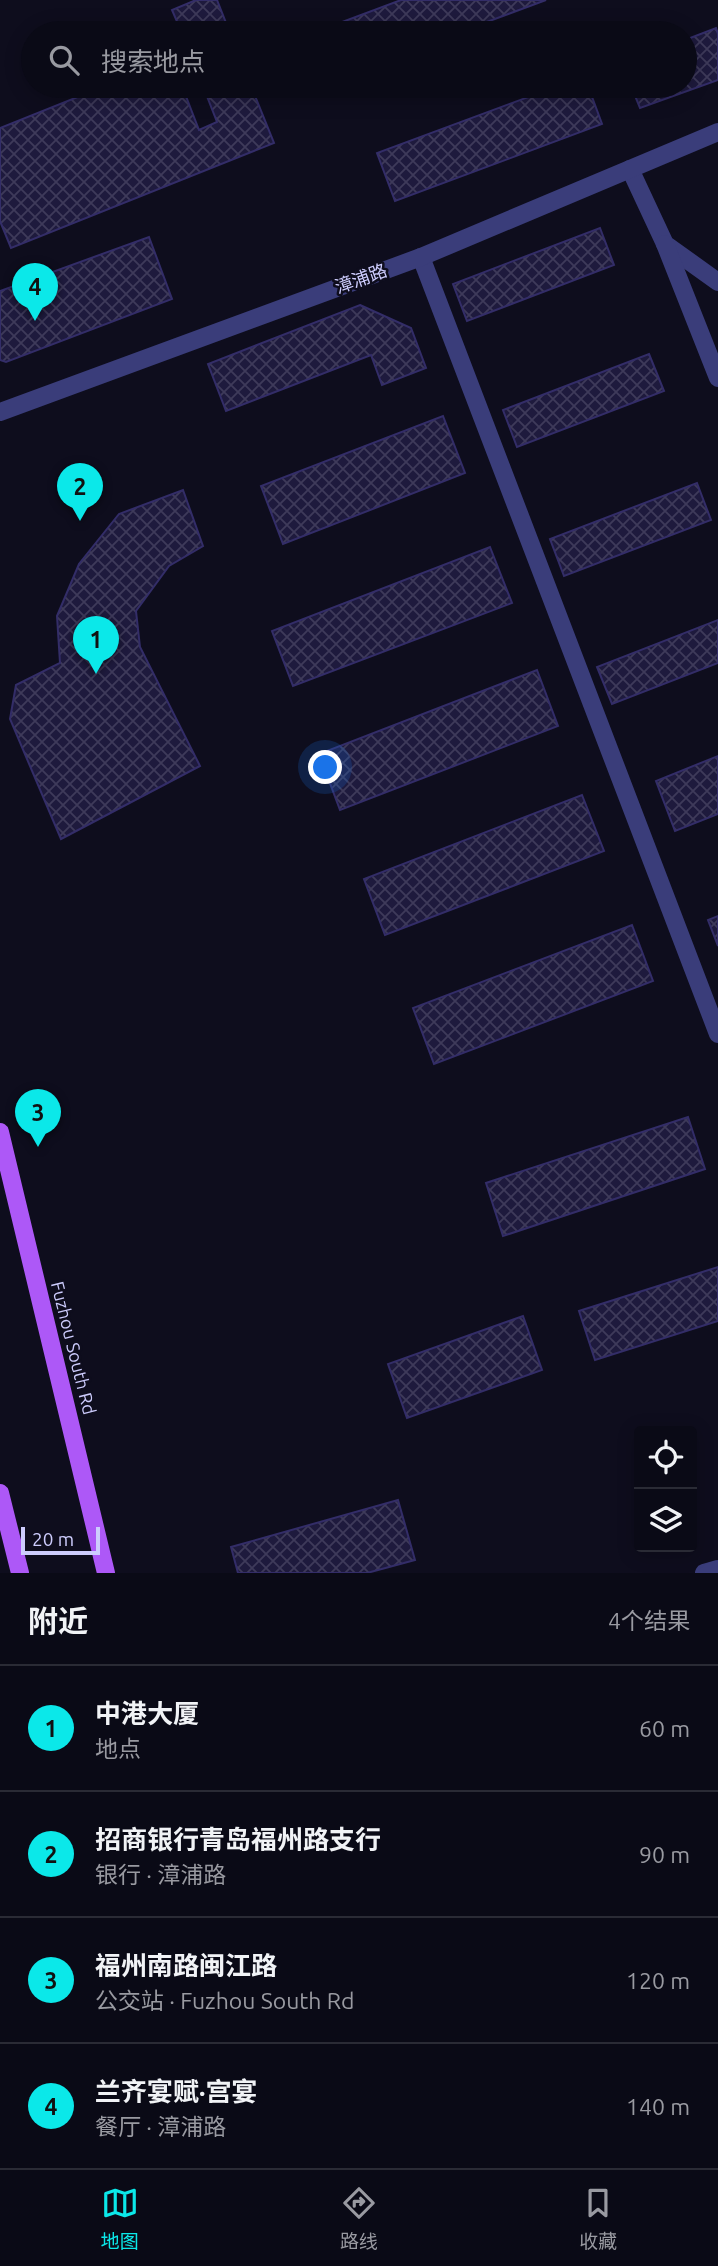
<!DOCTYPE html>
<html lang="zh">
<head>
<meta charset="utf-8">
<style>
  body { margin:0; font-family:Ubuntu,"Noto Sans SC",sans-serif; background:#181823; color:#f1f3f6 }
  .controls { position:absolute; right:21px; bottom:21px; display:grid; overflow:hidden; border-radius:7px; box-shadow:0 4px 18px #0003 }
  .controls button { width:63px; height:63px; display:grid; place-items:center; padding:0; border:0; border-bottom:2px solid #2a2b35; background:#0a0a16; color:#f1f3f6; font:35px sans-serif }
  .scale { position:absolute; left:21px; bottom:18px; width:79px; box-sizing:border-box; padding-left:7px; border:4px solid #cdccfd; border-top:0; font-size:19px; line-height:24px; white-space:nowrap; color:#cdccfd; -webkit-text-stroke:5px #0e0d1d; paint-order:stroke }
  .you { position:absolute; left:326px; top:768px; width:24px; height:24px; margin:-18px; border:5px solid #fff; border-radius:50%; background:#1a73e8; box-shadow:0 0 0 10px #1a73e833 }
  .badge { display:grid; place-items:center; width:46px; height:46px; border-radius:50%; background:#0be8e9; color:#111; font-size:23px; font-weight:700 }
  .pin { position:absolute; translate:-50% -58px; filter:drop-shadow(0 2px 4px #0008) }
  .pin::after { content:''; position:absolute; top:37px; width:24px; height:21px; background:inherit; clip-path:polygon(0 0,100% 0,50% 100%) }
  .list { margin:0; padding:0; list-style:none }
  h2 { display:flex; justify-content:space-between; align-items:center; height:91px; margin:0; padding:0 28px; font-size:30px }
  h2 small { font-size:23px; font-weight:400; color:#999aa1 }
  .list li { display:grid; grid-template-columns:46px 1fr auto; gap:21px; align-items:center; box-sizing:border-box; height:126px; padding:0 28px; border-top:2px solid #2a2b35 }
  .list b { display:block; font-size:26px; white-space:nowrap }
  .list p { margin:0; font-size:23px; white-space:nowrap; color:#999aa1 }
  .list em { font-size:23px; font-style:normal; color:#999aa1 }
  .icon { flex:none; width:38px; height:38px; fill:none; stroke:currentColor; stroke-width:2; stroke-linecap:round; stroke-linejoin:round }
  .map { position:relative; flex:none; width:718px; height:1573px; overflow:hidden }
  .search { position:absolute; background:#0a0a16; box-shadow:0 4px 18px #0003; left:21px; right:21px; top:21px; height:77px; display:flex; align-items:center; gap:18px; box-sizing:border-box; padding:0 24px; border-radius:38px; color:#999aa1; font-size:26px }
  .sheet { height:595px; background:#0a0a16 }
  nav { display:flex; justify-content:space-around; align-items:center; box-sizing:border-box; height:98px; border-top:2px solid #2a2b35; background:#0a0a16; font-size:19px; color:#999aa1 }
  nav a { display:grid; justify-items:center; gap:4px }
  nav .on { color:#0be8e9 }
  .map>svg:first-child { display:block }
</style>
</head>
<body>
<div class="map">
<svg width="718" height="1573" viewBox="0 0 718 1573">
  <defs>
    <pattern id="building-cross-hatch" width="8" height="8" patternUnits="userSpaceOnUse" patternTransform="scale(1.75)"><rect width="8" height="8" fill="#1e1a3d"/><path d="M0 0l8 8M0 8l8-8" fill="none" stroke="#3e3a5a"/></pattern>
  </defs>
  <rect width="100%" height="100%" fill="#0e0d1d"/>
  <g fill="url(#building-cross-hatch)" stroke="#332d68" stroke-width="2">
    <path d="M 196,0 L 217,0 L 230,33 L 182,33 L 172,10 Z"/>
    <path d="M 401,0 L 546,0 L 457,33 L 329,33 L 326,28 Z"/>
    <path d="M 716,28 L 718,34 L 718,80 L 640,108 L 631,86 L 685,86 L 685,40 Z"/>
    <path d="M 105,86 L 182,86 L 199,130 L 217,122 L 203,86 L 251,86 L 274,143 L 11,248 L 0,221 L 0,128 Z"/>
    <path d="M 558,86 L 588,86 L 602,124 L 395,201 L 377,153 Z"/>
    <path d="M 600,228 L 614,265 L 467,321 L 453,284 Z"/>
    <path d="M 149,237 L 172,299 L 6,362 L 0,360 L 0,291 Z"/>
    <path d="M 360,305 L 411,328 L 426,368 L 382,385 L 371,355 L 226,411 L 208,364 Z"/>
    <path d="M 649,354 L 664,391 L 517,447 L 503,410 Z"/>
    <path d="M 443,416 L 465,473 L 283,544 L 261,486 Z"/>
    <path d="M 697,483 L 711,520 L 564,576 L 550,539 Z"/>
    <path d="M 183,490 L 203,546 L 169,566 L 136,611 L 140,647 L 200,766 L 61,839 L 10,719 L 16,685 L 60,663 L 57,616 L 79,564 L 119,514 Z"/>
    <path d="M 490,547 L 512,603 L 293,686 L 272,631 Z"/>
    <path d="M 718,620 L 718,663 L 612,704 L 597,667 Z"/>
    <path d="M 537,670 L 558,726 L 340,810 L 319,754 Z"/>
    <path d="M 718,756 L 718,814 L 675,831 L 656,781 Z"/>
    <path d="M 582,795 L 604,851 L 385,935 L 364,879 Z"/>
    <path d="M 718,916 L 718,946 L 708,920 Z"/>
    <path d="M 632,925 L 653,981 L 434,1064 L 413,1008 Z"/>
    <path d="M 688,1117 L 705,1169 L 503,1236 L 486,1183 Z"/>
    <path d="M 718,1267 L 718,1321 L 595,1360 L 579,1311 Z"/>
    <path d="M 523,1316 L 542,1370 L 407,1418 L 388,1364 Z"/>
    <path d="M 398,1500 L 415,1560 L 367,1573 L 238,1573 L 231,1547 Z"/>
  </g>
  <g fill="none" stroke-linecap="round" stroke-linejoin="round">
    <g stroke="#3a3d7a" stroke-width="18">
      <path d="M 630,169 L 665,244 L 718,282"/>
      <path d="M 665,244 L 718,378"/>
      <path d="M 421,257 L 718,1034"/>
      <path d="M 0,412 L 421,257 L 718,132"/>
      <path d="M 704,1573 L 718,1569"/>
    </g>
    <g stroke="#ad58f7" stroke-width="18">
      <path d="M 0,1132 L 106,1573"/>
      <path d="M 0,1493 L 20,1573"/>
    </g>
  </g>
  <g text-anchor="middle" stroke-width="5" stroke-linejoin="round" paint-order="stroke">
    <g font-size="18" fill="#cdccfd" stroke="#0e0d1d">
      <text transform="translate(361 279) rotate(-20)" y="6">漳浦路</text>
      <text transform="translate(73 1348) rotate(76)" y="6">Fuzhou South Rd</text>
    </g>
  </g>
</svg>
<div class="controls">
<button><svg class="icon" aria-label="locate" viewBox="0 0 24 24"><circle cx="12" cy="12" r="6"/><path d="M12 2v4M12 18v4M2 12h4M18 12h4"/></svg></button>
<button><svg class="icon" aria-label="layers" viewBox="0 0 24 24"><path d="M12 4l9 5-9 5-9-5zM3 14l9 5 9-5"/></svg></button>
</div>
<div class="scale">20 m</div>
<div class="you"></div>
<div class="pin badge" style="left:96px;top:674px">1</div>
<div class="pin badge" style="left:80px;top:521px">2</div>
<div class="pin badge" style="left:38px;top:1147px">3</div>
<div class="pin badge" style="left:35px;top:321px">4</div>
<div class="search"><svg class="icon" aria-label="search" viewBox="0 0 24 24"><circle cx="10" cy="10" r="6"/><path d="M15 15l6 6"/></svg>搜索地点</div>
</div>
<section class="sheet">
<h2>附近<small>4个结果</small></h2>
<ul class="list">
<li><span class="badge">1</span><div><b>中港大厦</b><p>地点</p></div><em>60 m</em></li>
<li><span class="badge">2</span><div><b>招商银行青岛福州路支行</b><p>银行 · 漳浦路</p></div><em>90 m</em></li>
<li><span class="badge">3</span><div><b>福州南路闽江路</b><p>公交站 · Fuzhou South Rd</p></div><em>120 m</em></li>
<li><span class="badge">4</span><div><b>兰齐宴赋·宫宴</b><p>餐厅 · 漳浦路</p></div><em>140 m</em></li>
</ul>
</section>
<nav>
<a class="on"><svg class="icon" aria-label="map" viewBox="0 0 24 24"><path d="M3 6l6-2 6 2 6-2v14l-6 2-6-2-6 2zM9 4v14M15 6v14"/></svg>地图</a>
<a><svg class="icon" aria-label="directions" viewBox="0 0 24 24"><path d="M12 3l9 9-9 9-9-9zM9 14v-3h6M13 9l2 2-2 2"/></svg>路线</a>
<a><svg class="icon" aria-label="saved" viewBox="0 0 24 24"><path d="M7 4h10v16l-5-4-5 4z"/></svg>收藏</a>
</nav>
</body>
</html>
